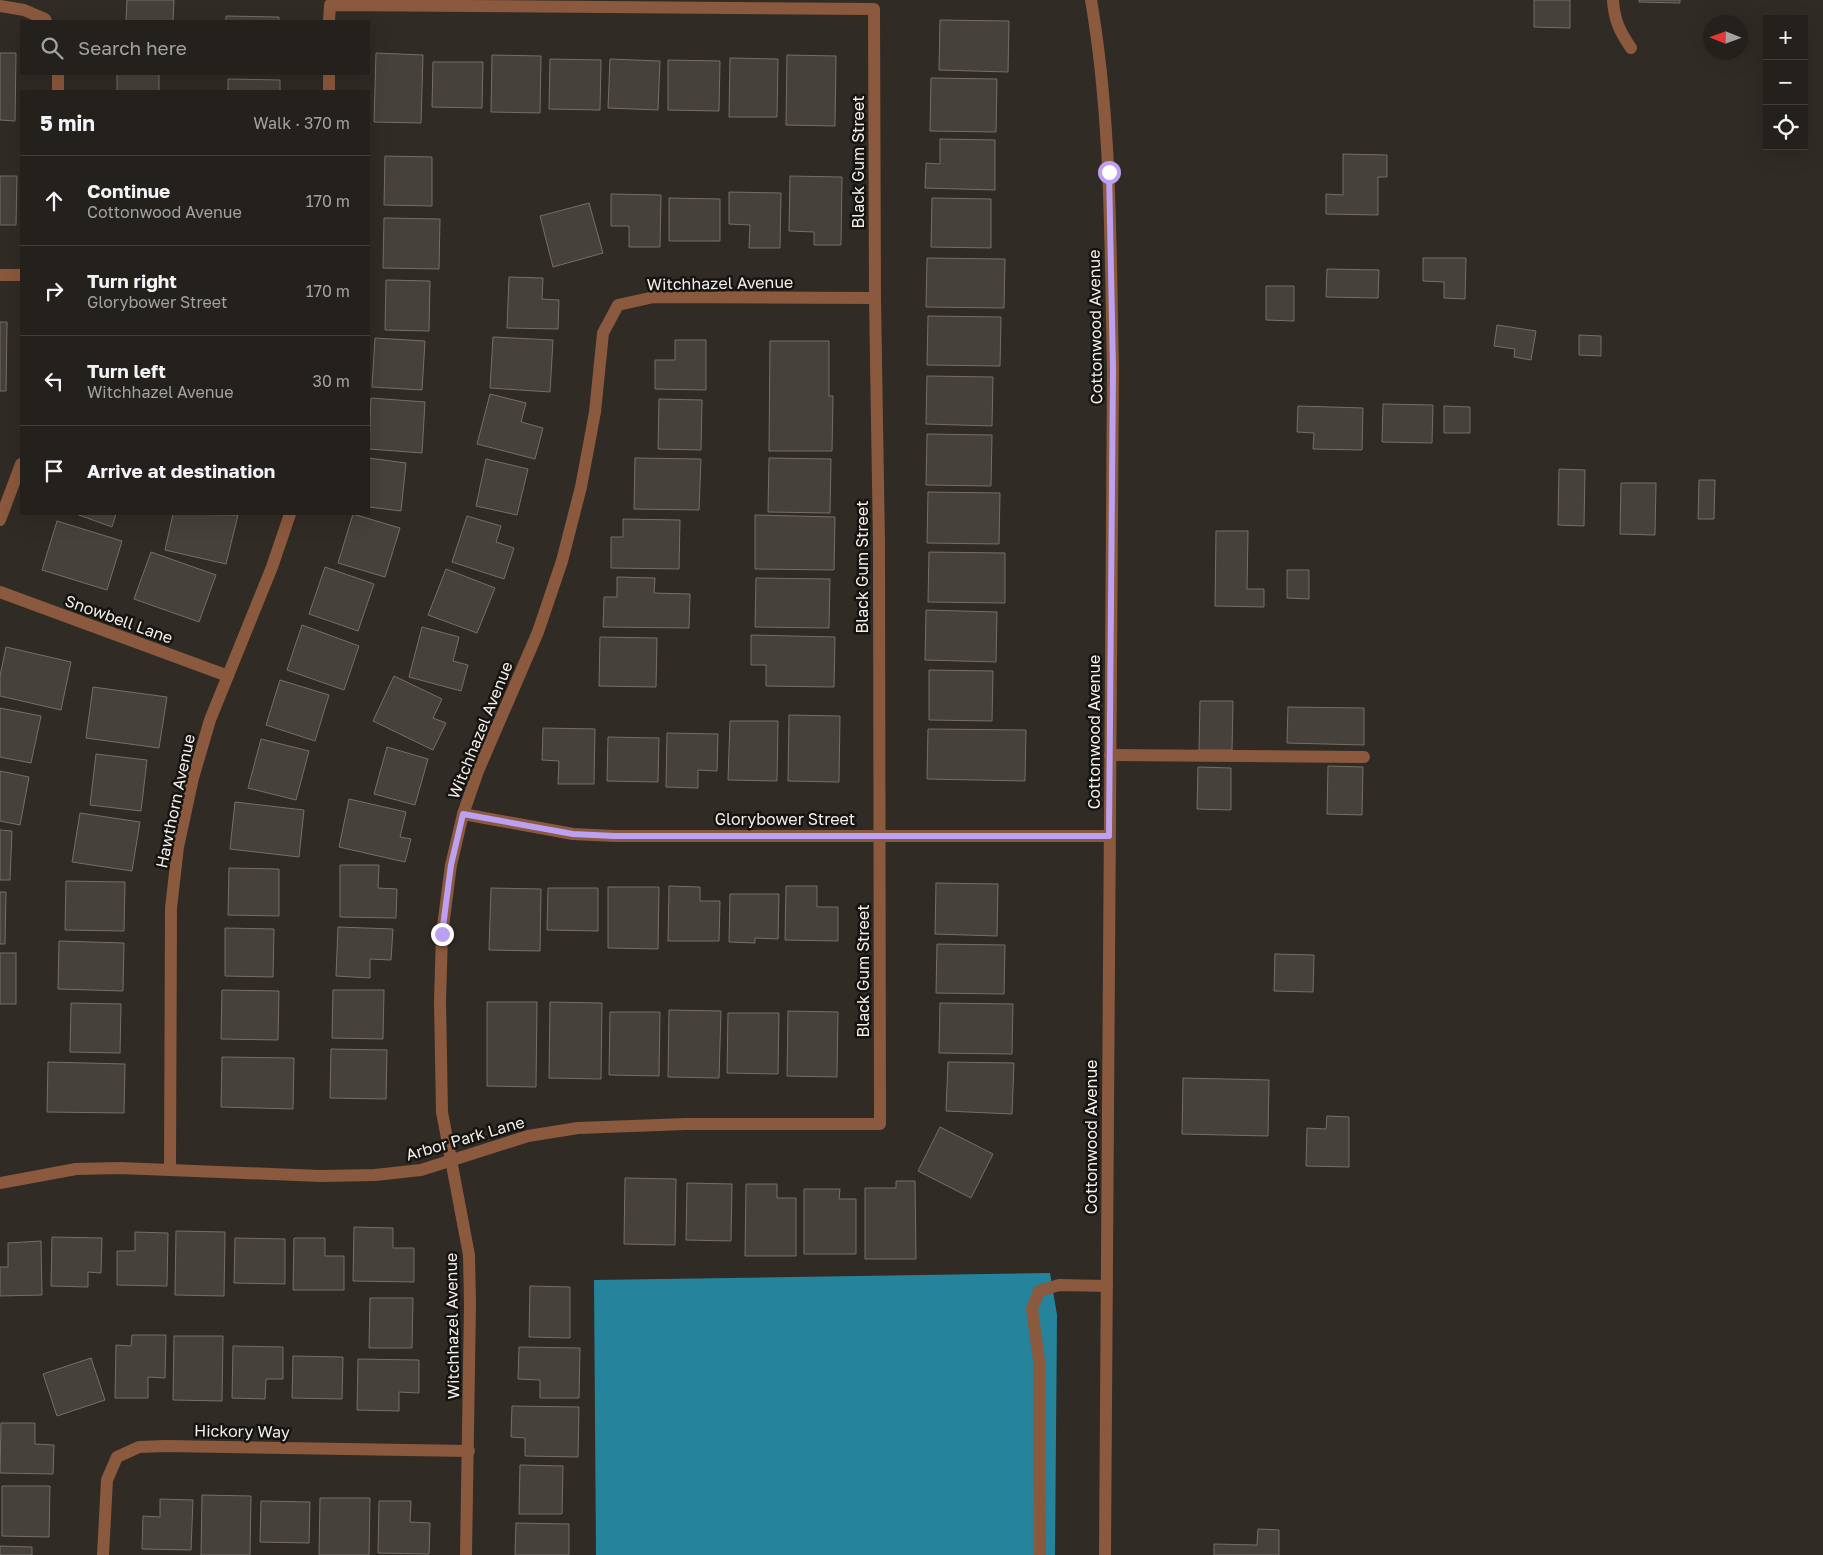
<!DOCTYPE html>
<html lang="en">
<head>
<meta charset="utf-8">
<style>
  body { margin:0; font-family:"Golos Text",sans-serif; background:#302d29; color:#f1f3f6 }
  .controls { position:absolute; right:15px; top:15px; display:grid; overflow:hidden; border-radius:0px; box-shadow:0 5px 20px #0002 }
  .controls button { width:45px; height:45px; display:grid; place-items:center; padding:0; border:0; border-bottom:1px solid #413e3b; background:#24201c; color:#f1f3f6; font:25px sans-serif }
  .compass { position:absolute; left:1703px; top:15px; width:45px; height:45px; border-radius:50%; background:#24201c; box-shadow:0 5px 20px #0002; rotate:271deg }
  .stop { position:absolute; width:15px; height:15px; margin:-11px; border:4px solid #bca0f2; border-radius:50%; background:#fff }
  .stop.end { background:#bca0f2; border-color:#fff; box-shadow:0 1px 5px #0008 }
  .list { margin:0; padding:0; list-style:none }
  h2 { display:flex; justify-content:space-between; align-items:center; height:65px; margin:0; padding:0 20px; font-size:21px }
  h2 small { font-size:16px; font-weight:400; color:#a3a3a3 }
  .list li { display:grid; grid-template-columns:32px 1fr auto; gap:15px; align-items:center; box-sizing:border-box; height:90px; padding:0 20px; border-top:1px solid #413e3b }
  .list b { display:block; font-size:19px; white-space:nowrap }
  .list p { margin:0; font-size:16px; white-space:nowrap; color:#a3a3a3 }
  .list em { font-size:16px; font-style:normal; color:#a3a3a3 }
  .icon { flex:none; width:28px; height:28px; fill:none; stroke:currentColor; stroke-width:2; stroke-linecap:round; stroke-linejoin:round }
  .map { position:relative; flex:none; width:1823px; height:1555px; overflow:hidden }
  .search { position:absolute; background:#24201c; box-shadow:0 5px 20px #0002; left:20px; top:20px; width:350px; height:55px; display:flex; align-items:center; gap:12px; box-sizing:border-box; padding:0 18px; border-radius:0px; color:#a3a3a3; font-size:19px }
  .panel { position:absolute; background:#24201c; box-shadow:0 5px 20px #0002; left:20px; top:90px; width:350px; height:425px; border-radius:0px }
  .map>svg:first-child { display:block }
</style>
</head>
<body>
<div class="map">
<svg width="1823" height="1555" viewBox="0 0 1823 1555">
  <rect width="100%" height="100%" fill="#302b25"/>
  <path fill="#25849b" d="M 1050,1273 L 1057,1315 L 1055,1555 L 596,1555 L 594,1280 Z"/>
  <g fill="#47413b" stroke="#756f68">
    <path d="M 127,0 L 174,0 L 173,21 L 126,21 Z"/>
    <path d="M 1534,0 L 1570,0 L 1570,28 L 1534,27 Z"/>
    <path d="M 1639,0 L 1680,0 L 1680,3 L 1639,2 Z"/>
    <path d="M 226,16 L 279,17 L 279,21 L 226,21 Z"/>
    <path d="M 940,20 L 1009,21 L 1008,72 L 939,70 Z"/>
    <path d="M 0,53 L 16,53 L 15,121 L 0,120 Z"/>
    <path d="M 376,53 L 423,55 L 421,123 L 374,122 Z"/>
    <path d="M 492,55 L 541,56 L 540,113 L 491,112 Z"/>
    <path d="M 787,55 L 836,56 L 835,126 L 786,125 Z"/>
    <path d="M 730,58 L 778,59 L 777,117 L 729,117 Z"/>
    <path d="M 550,59 L 601,60 L 600,110 L 549,109 Z"/>
    <path d="M 610,59 L 660,61 L 658,110 L 608,108 Z"/>
    <path d="M 668,60 L 720,61 L 719,111 L 668,110 Z"/>
    <path d="M 433,62 L 483,62 L 482,108 L 432,107 Z"/>
    <rect x="117" y="74" width="42" height="17"/>
    <path d="M 931,78 L 997,79 L 996,132 L 930,131 Z"/>
    <path d="M 228,79 L 280,80 L 280,91 L 228,91 Z"/>
    <path d="M 940,139 L 995,140 L 995,190 L 925,188 L 926,163 L 940,164 Z"/>
    <path d="M 1343,154 L 1387,155 L 1387,177 L 1378,177 L 1378,215 L 1326,214 L 1326,194 L 1343,195 Z"/>
    <path d="M 385,156 L 432,157 L 432,206 L 384,205 Z"/>
    <path d="M 0,176 L 17,176 L 16,225 L 0,225 Z"/>
    <path d="M 790,176 L 842,177 L 841,245 L 814,245 L 814,232 L 789,231 Z"/>
    <path d="M 729,192 L 781,193 L 780,248 L 749,248 L 750,225 L 729,224 Z"/>
    <path d="M 611,194 L 661,195 L 660,247 L 629,247 L 629,226 L 611,226 Z"/>
    <path d="M 669,198 L 720,199 L 720,241 L 669,241 Z"/>
    <path d="M 932,198 L 991,199 L 991,248 L 931,247 Z"/>
    <path d="M 589,203 L 603,253 L 553,267 L 540,216 Z"/>
    <path d="M 384,218 L 440,219 L 439,269 L 383,268 Z"/>
    <path d="M 927,258 L 1005,259 L 1004,308 L 926,307 Z"/>
    <path d="M 1423,258 L 1466,258 L 1465,299 L 1444,298 L 1444,282 L 1423,281 Z"/>
    <path d="M 1327,269 L 1379,270 L 1378,298 L 1326,297 Z"/>
    <path d="M 509,277 L 543,278 L 542,299 L 559,300 L 558,329 L 507,328 Z"/>
    <path d="M 386,280 L 430,281 L 429,331 L 385,330 Z"/>
    <path d="M 1266,286 L 1294,286 L 1294,321 L 1266,320 Z"/>
    <path d="M 928,316 L 1001,317 L 1000,366 L 927,365 Z"/>
    <path d="M 0,322 L 7,322 L 6,391 L 0,391 Z"/>
    <path d="M 1497,325 L 1536,331 L 1531,360 L 1514,357 L 1515,349 L 1494,346 Z"/>
    <path d="M 1579,335 L 1601,336 L 1601,356 L 1579,355 Z"/>
    <path d="M 493,337 L 553,340 L 550,392 L 490,388 Z"/>
    <path d="M 375,338 L 425,341 L 422,390 L 372,387 Z"/>
    <path d="M 675,340 L 706,340 L 706,390 L 655,389 L 655,360 L 675,360 Z"/>
    <path d="M 770,341 L 829,341 L 829,396 L 833,396 L 832,451 L 769,451 Z"/>
    <path d="M 927,376 L 993,377 L 992,426 L 926,424 Z"/>
    <path d="M 490,394 L 526,403 L 521,422 L 543,428 L 535,459 L 477,444 Z"/>
    <path d="M 371,398 L 425,402 L 422,453 L 369,449 Z"/>
    <path d="M 659,399 L 702,400 L 701,450 L 658,449 Z"/>
    <path d="M 1383,404 L 1433,405 L 1432,443 L 1382,442 Z"/>
    <path d="M 1298,406 L 1363,408 L 1362,450 L 1313,449 L 1314,433 L 1297,432 Z"/>
    <path d="M 1444,406 L 1470,407 L 1470,433 L 1444,433 Z"/>
    <path d="M 927,434 L 992,435 L 991,486 L 926,485 Z"/>
    <path d="M 369,458 L 406,463 L 401,511 L 369,507 Z"/>
    <path d="M 635,458 L 701,459 L 699,510 L 634,509 Z"/>
    <path d="M 769,458 L 831,459 L 830,513 L 768,512 Z"/>
    <path d="M 486,459 L 528,469 L 517,515 L 476,506 Z"/>
    <path d="M 1559,469 L 1585,470 L 1584,526 L 1558,525 Z"/>
    <path d="M 1699,480 L 1715,480 L 1714,519 L 1698,519 Z"/>
    <path d="M 1621,483 L 1656,483 L 1655,535 L 1620,534 Z"/>
    <path d="M 928,492 L 1000,493 L 999,544 L 927,543 Z"/>
    <path d="M 76,514 L 116,514 L 112,527 Z"/>
    <path d="M 173,514 L 238,515 L 226,564 L 165,550 Z"/>
    <path d="M 353,514 L 400,528 L 385,577 L 338,563 Z"/>
    <path d="M 755,515 L 835,517 L 834,570 L 755,569 Z"/>
    <path d="M 467,516 L 501,526 L 496,542 L 514,548 L 504,579 L 452,562 Z"/>
    <path d="M 623,519 L 680,520 L 679,569 L 611,568 L 611,537 L 623,537 Z"/>
    <path d="M 57,521 L 122,541 L 107,590 L 42,570 Z"/>
    <path d="M 1216,531 L 1248,531 L 1247,589 L 1264,589 L 1264,607 L 1215,606 Z"/>
    <path d="M 151,552 L 216,575 L 199,622 L 134,599 Z"/>
    <path d="M 929,552 L 1005,553 L 1005,603 L 928,602 Z"/>
    <path d="M 325,567 L 374,584 L 358,631 L 309,614 Z"/>
    <path d="M 446,569 L 495,588 L 477,633 L 428,615 Z"/>
    <path d="M 1287,570 L 1309,570 L 1309,599 L 1287,598 Z"/>
    <path d="M 617,577 L 655,578 L 654,593 L 690,594 L 689,628 L 603,627 L 604,597 L 617,597 Z"/>
    <path d="M 756,578 L 830,579 L 829,628 L 755,627 Z"/>
    <path d="M 926,610 L 997,612 L 996,662 L 925,660 Z"/>
    <path d="M 302,625 L 359,646 L 344,690 L 287,670 Z"/>
    <path d="M 422,627 L 459,637 L 453,661 L 468,665 L 461,691 L 409,677 Z"/>
    <path d="M 751,635 L 835,637 L 834,687 L 766,686 L 766,665 L 751,665 Z"/>
    <path d="M 600,637 L 657,638 L 656,687 L 599,686 Z"/>
    <path d="M 6,647 L 71,662 L 61,710 L 0,696 L 0,676 Z"/>
    <path d="M 929,670 L 993,671 L 992,721 L 929,720 Z"/>
    <path d="M 394,676 L 442,699 L 433,718 L 446,723 L 433,750 L 373,721 Z"/>
    <path d="M 280,680 L 329,695 L 315,741 L 266,725 Z"/>
    <path d="M 93,687 L 167,697 L 159,748 L 86,738 Z"/>
    <path d="M 1200,701 L 1233,701 L 1232,750 L 1199,750 Z"/>
    <path d="M 1288,707 L 1364,708 L 1364,745 L 1287,743 Z"/>
    <path d="M 0,708 L 41,716 L 31,763 L 0,757 Z"/>
    <path d="M 789,715 L 840,716 L 839,782 L 788,781 Z"/>
    <path d="M 730,721 L 778,721 L 777,781 L 728,780 Z"/>
    <path d="M 543,728 L 595,729 L 594,784 L 558,784 L 559,761 L 542,760 Z"/>
    <path d="M 928,729 L 1026,730 L 1025,781 L 927,779 Z"/>
    <path d="M 667,733 L 718,734 L 717,771 L 698,770 L 698,788 L 666,787 Z"/>
    <path d="M 608,737 L 659,738 L 658,782 L 607,781 Z"/>
    <path d="M 261,739 L 309,751 L 296,800 L 248,788 Z"/>
    <path d="M 387,747 L 428,759 L 415,805 L 374,794 Z"/>
    <path d="M 96,754 L 147,760 L 141,811 L 90,805 Z"/>
    <path d="M 1328,766 L 1363,767 L 1362,815 L 1327,814 Z"/>
    <path d="M 1198,767 L 1231,768 L 1231,810 L 1197,809 Z"/>
    <path d="M 0,771 L 29,777 L 20,825 L 0,821 Z"/>
    <path d="M 349,799 L 406,812 L 400,837 L 411,839 L 405,862 L 339,847 Z"/>
    <path d="M 235,802 L 304,810 L 299,857 L 230,849 Z"/>
    <path d="M 80,813 L 140,822 L 132,871 L 72,862 Z"/>
    <path d="M 0,830 L 12,831 L 10,880 L 0,880 Z"/>
    <path d="M 340,865 L 379,865 L 378,888 L 397,889 L 396,918 L 340,917 Z"/>
    <path d="M 229,868 L 279,869 L 279,916 L 228,915 Z"/>
    <path d="M 66,881 L 125,882 L 124,931 L 65,930 Z"/>
    <path d="M 936,883 L 998,884 L 997,936 L 935,934 Z"/>
    <path d="M 669,886 L 700,887 L 700,901 L 720,901 L 719,941 L 668,941 Z"/>
    <path d="M 786,886 L 817,886 L 817,907 L 838,907 L 838,941 L 785,940 Z"/>
    <path d="M 608,887 L 659,887 L 658,949 L 608,948 Z"/>
    <path d="M 491,888 L 541,889 L 540,951 L 489,950 Z"/>
    <path d="M 548,888 L 598,888 L 598,931 L 547,930 Z"/>
    <path d="M 0,892 L 6,892 L 5,944 L 0,944 Z"/>
    <path d="M 730,894 L 779,894 L 778,939 L 755,938 L 755,943 L 729,942 Z"/>
    <path d="M 338,927 L 393,929 L 391,960 L 370,959 L 370,978 L 336,976 Z"/>
    <path d="M 225,928 L 274,929 L 273,977 L 225,976 Z"/>
    <path d="M 59,941 L 124,943 L 123,991 L 58,989 Z"/>
    <path d="M 937,944 L 1005,945 L 1004,994 L 936,993 Z"/>
    <rect x="0" y="953" width="16" height="51"/>
    <path d="M 1275,954 L 1314,955 L 1313,992 L 1274,991 Z"/>
    <path d="M 222,990 L 279,991 L 278,1040 L 221,1039 Z"/>
    <path d="M 333,990 L 384,990 L 383,1039 L 332,1038 Z"/>
    <path d="M 487,1002 L 537,1002 L 536,1087 L 487,1086 Z"/>
    <path d="M 550,1002 L 602,1003 L 601,1079 L 549,1078 Z"/>
    <path d="M 71,1003 L 121,1004 L 120,1053 L 70,1052 Z"/>
    <path d="M 940,1003 L 1013,1004 L 1012,1054 L 939,1053 Z"/>
    <path d="M 669,1010 L 721,1011 L 719,1078 L 668,1077 Z"/>
    <path d="M 788,1011 L 838,1012 L 837,1077 L 787,1076 Z"/>
    <path d="M 610,1012 L 660,1012 L 659,1076 L 609,1075 Z"/>
    <path d="M 728,1013 L 779,1013 L 778,1074 L 727,1073 Z"/>
    <path d="M 331,1049 L 387,1050 L 386,1099 L 330,1098 Z"/>
    <path d="M 222,1057 L 294,1058 L 293,1109 L 221,1107 Z"/>
    <path d="M 48,1062 L 125,1064 L 124,1113 L 47,1112 Z"/>
    <path d="M 948,1062 L 1014,1063 L 1012,1114 L 946,1111 Z"/>
    <path d="M 1183,1078 L 1269,1080 L 1268,1136 L 1182,1134 Z"/>
    <path d="M 1327,1116 L 1349,1117 L 1349,1167 L 1306,1166 L 1307,1128 L 1326,1129 Z"/>
    <path d="M 940,1127 L 993,1154 L 971,1198 L 918,1171 Z"/>
    <path d="M 625,1178 L 676,1179 L 675,1245 L 624,1244 Z"/>
    <path d="M 896,1181 L 915,1181 L 916,1259 L 865,1259 L 865,1188 L 896,1188 Z"/>
    <path d="M 687,1183 L 732,1184 L 731,1241 L 686,1240 Z"/>
    <path d="M 746,1184 L 777,1184 L 777,1198 L 796,1198 L 796,1256 L 745,1256 Z"/>
    <path d="M 804,1189 L 840,1189 L 839,1199 L 856,1199 L 856,1254 L 804,1254 Z"/>
    <path d="M 354,1227 L 393,1228 L 393,1248 L 414,1248 L 414,1282 L 353,1281 Z"/>
    <path d="M 176,1231 L 225,1232 L 224,1296 L 175,1295 Z"/>
    <path d="M 135,1232 L 168,1233 L 167,1286 L 117,1285 L 117,1251 L 135,1251 Z"/>
    <path d="M 52,1237 L 102,1238 L 101,1273 L 88,1272 L 88,1287 L 51,1286 Z"/>
    <path d="M 235,1238 L 285,1239 L 285,1284 L 234,1283 Z"/>
    <path d="M 294,1238 L 325,1238 L 325,1256 L 344,1256 L 344,1290 L 293,1290 Z"/>
    <path d="M 41,1241 L 42,1295 L 0,1296 L 0,1267 L 8,1267 L 8,1243 Z"/>
    <path d="M 530,1286 L 570,1287 L 570,1338 L 529,1337 Z"/>
    <path d="M 370,1298 L 413,1298 L 412,1348 L 369,1348 Z"/>
    <path d="M 132,1335 L 166,1335 L 165,1378 L 148,1377 L 148,1398 L 115,1398 L 116,1345 L 131,1346 Z"/>
    <path d="M 174,1336 L 223,1336 L 222,1401 L 173,1400 Z"/>
    <path d="M 233,1346 L 283,1347 L 283,1379 L 266,1379 L 265,1399 L 232,1398 Z"/>
    <path d="M 519,1347 L 580,1348 L 579,1398 L 540,1398 L 540,1380 L 518,1379 Z"/>
    <path d="M 293,1356 L 343,1357 L 342,1399 L 292,1398 Z"/>
    <path d="M 91,1358 L 105,1400 L 57,1416 L 43,1374 Z"/>
    <path d="M 358,1359 L 419,1360 L 419,1393 L 399,1392 L 399,1411 L 357,1410 Z"/>
    <path d="M 512,1406 L 579,1407 L 578,1457 L 525,1456 L 525,1438 L 511,1437 Z"/>
    <path d="M 1,1423 L 35,1423 L 35,1444 L 54,1445 L 53,1474 L 0,1473 Z"/>
    <path d="M 520,1465 L 563,1466 L 562,1514 L 519,1514 Z"/>
    <path d="M 2,1486 L 50,1486 L 49,1537 L 2,1536 Z"/>
    <path d="M 202,1495 L 251,1496 L 250,1555 L 201,1555 Z"/>
    <path d="M 320,1498 L 370,1498 L 369,1555 L 319,1555 Z"/>
    <path d="M 160,1499 L 193,1500 L 191,1550 L 142,1549 L 143,1516 L 160,1517 Z"/>
    <path d="M 261,1501 L 310,1502 L 309,1543 L 260,1542 Z"/>
    <path d="M 379,1501 L 411,1501 L 410,1522 L 430,1523 L 429,1554 L 378,1553 Z"/>
    <path d="M 516,1523 L 569,1524 L 569,1555 L 515,1555 Z"/>
    <path d="M 1258,1529 L 1279,1530 L 1279,1555 L 1214,1555 L 1214,1544 L 1257,1545 Z"/>
    <path d="M 0,1546 L 32,1547 L 32,1555 L 0,1555 Z"/>
  </g>
  <g fill="none" stroke-linecap="round" stroke-linejoin="round">
    <g stroke="#8b593d" stroke-width="12">
      <path d="M 1091,0 C 1112,122 1110,246 1113,369 L 1105,1555"/>
      <path d="M 1613,0 C 1614,20 1620,32 1631,48"/>
      <path d="M 0,6 L 24,10 L 45,19 L 46,21"/>
      <path d="M 58,91 L 58,74"/>
      <path d="M 329,91 L 329,74"/>
      <path d="M 0,275 L 21,275"/>
      <path d="M 0,520 L 21,464"/>
      <path d="M 0,592 L 228,676"/>
      <path d="M 1110,755 L 1364,757"/>
      <path d="M 463,814 L 573,834 L 614,836 L 1109,836"/>
      <path d="M 170,1170 L 171,908 L 178,847 L 193,778 L 210,720 L 272,567 L 290,514"/>
      <path d="M 0,1183 L 76,1169 L 120,1168 L 320,1176 L 375,1175 L 421,1170 L 528,1136 L 578,1128 L 686,1124 L 880,1124 L 879,544 L 875,298 L 874,9 L 330,5 L 329,21"/>
      <path d="M 103,1555 L 107,1480 L 117,1457 L 139,1447 L 165,1446 L 469,1451"/>
      <path d="M 466,1555 L 470,1304 L 469,1255 L 442,1112 L 440,1001 L 442,934 L 451,865 L 463,814 L 478,771 L 538,632 L 562,561 L 581,487 L 595,412 L 603,333 L 618,305 L 654,297 L 875,298"/>
      <path d="M 1040,1555 L 1039,1360 L 1032,1309 L 1039,1291 L 1059,1285 L 1107,1286"/>
    </g>
  </g>
  <g fill="none" stroke-linecap="round" stroke-linejoin="round">
    <path stroke="#bca0f2" stroke-width="6" d="M 442,934 L 451,865 L 463,814 L 573,834 L 614,836 L 1109,836 L 1113,369 L 1109,172"/>
  </g>
  <g text-anchor="middle" stroke-width="5" stroke-linejoin="round" paint-order="stroke">
    <g font-size="16" fill="#f3efeb" stroke="#161411">
      <text transform="translate(858 162) rotate(-90)" y="6">Black Gum Street</text>
      <text transform="translate(720 283) rotate(-1)" y="6">Witchhazel Avenue</text>
      <text transform="translate(1095 327) rotate(-91)" y="6">Cottonwood Avenue</text>
      <text transform="translate(862 567) rotate(-90)" y="6">Black Gum Street</text>
      <text transform="translate(119 619) rotate(20)" y="6">Snowbell Lane</text>
      <text transform="translate(480 730) rotate(-68)" y="6">Witchhazel Avenue</text>
      <text transform="translate(1094 732) rotate(-90)" y="6">Cottonwood Avenue</text>
      <text transform="translate(175 801) rotate(-78)" y="6">Hawthorn Avenue</text>
      <text x="785" y="825">Glorybower Street</text>
      <text transform="translate(863 971) rotate(-90)" y="6">Black Gum Street</text>
      <text transform="translate(1091 1137) rotate(-90)" y="6">Cottonwood Avenue</text>
      <text transform="translate(465 1138) rotate(-16)" y="6">Arbor Park Lane</text>
      <text transform="translate(452 1326) rotate(-91)" y="6">Witchhazel Avenue</text>
      <text transform="translate(242 1431) rotate(1)" y="6">Hickory Way</text>
    </g>
  </g>
</svg>
<div class="controls">
<button>+</button>
<button>−</button>
<button><svg class="icon" aria-label="locate" viewBox="0 0 24 24"><circle cx="12" cy="12" r="6"/><path d="M12 2v4M12 18v4M2 12h4M18 12h4"/></svg></button>
</div>
<svg class="compass" viewBox="-18 -18 36 36"><path d="M0-13l5 13h-10z" fill="#e53935"/><path d="M0 13l5-13h-10z" fill="#a3a3a3"/></svg>
<div class="stop" style="left:1109px;top:172px"></div>
<div class="stop end" style="left:442px;top:934px"></div>
<div class="search"><svg class="icon" aria-label="search" viewBox="0 0 24 24"><circle cx="10" cy="10" r="6"/><path d="M15 15l6 6"/></svg>Search here</div>
<section class="panel">
<h2>5 min<small>Walk · 370 m</small></h2>
<ul class="list">
<li><svg class="icon" aria-label="ahead" viewBox="0 0 24 24"><path d="M12 20V5M6 11l6-6 6 6"/></svg><div><b>Continue</b><p>Cottonwood Avenue</p></div><em>170 m</em></li>
<li><svg class="icon" aria-label="right" viewBox="0 0 24 24"><path d="M7 20v-9h11M14 6l5 5-5 5"/></svg><div><b>Turn right</b><p>Glorybower Street</p></div><em>170 m</em></li>
<li><svg class="icon" aria-label="left" viewBox="0 0 24 24"><path d="M17 20v-9H6M10 6l-5 5 5 5"/></svg><div><b>Turn left</b><p>Witchhazel Avenue</p></div><em>30 m</em></li>
<li><svg class="icon" aria-label="arrive" viewBox="0 0 24 24"><path d="M6 21V4h12l-3 4 3 4H6"/></svg><div><b>Arrive at destination</b></div></li>
</ul>
</section>
</div>
</body>
</html>
